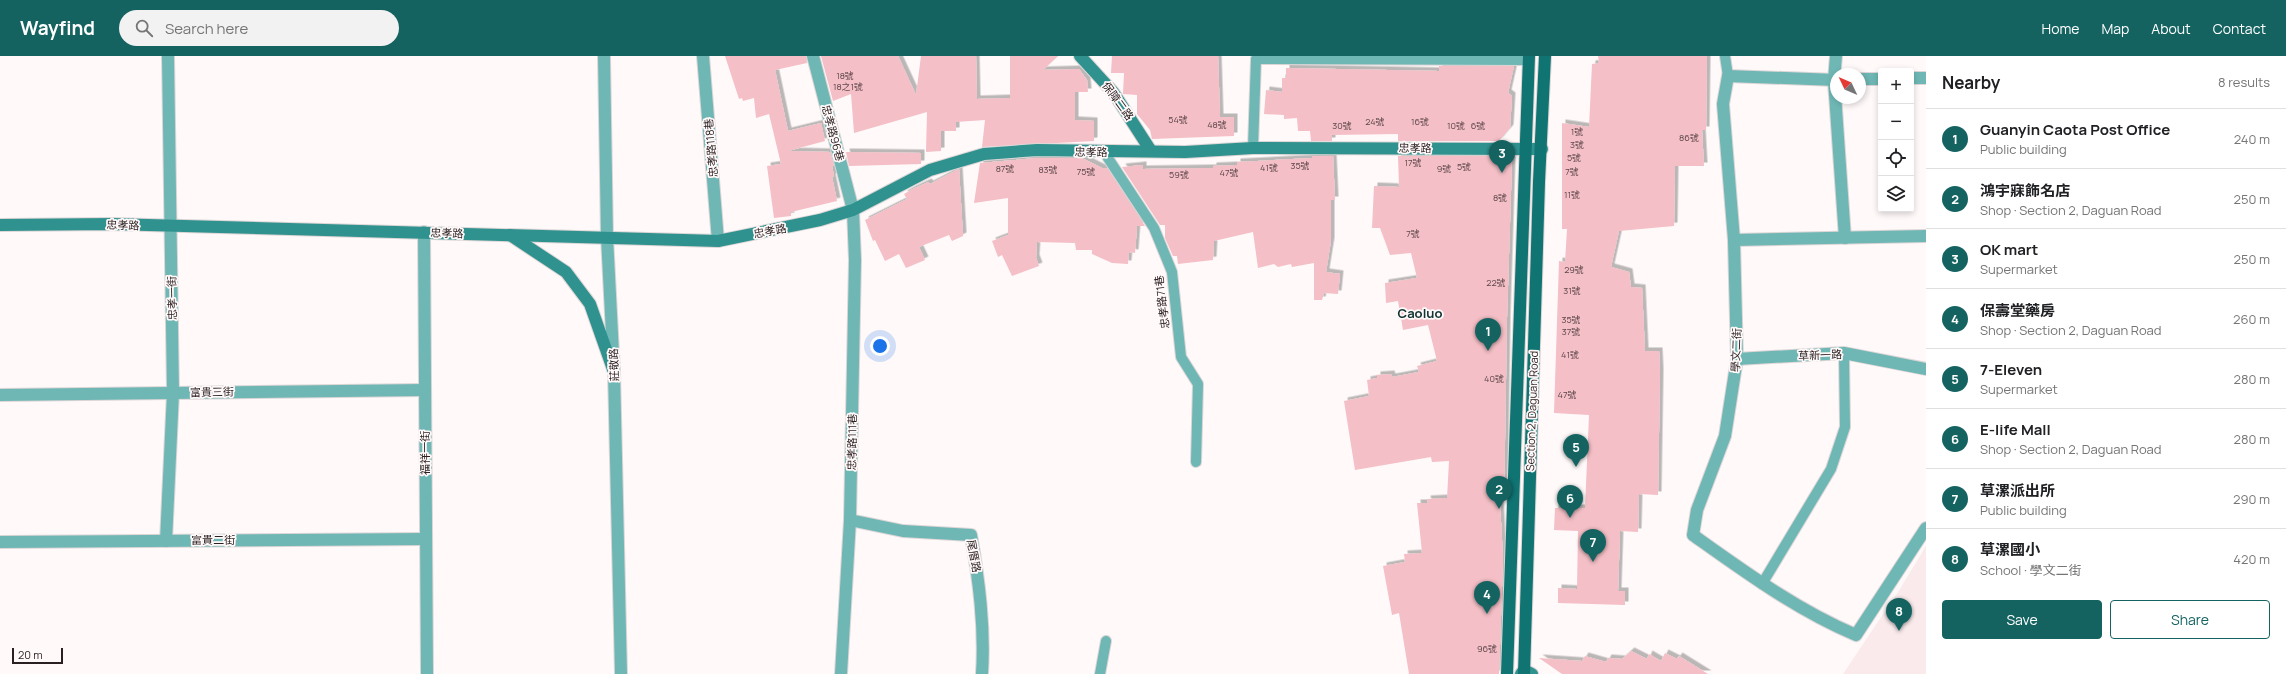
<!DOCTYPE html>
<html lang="en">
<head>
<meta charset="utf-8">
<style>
  body { margin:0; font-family:Manrope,"Noto Sans TC",sans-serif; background:#f2f2f2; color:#202124 }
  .controls { position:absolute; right:12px; top:12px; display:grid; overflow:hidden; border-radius:4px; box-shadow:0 2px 6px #0003 }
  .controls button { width:36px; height:36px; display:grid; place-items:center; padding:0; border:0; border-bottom:1px solid #e0e0e0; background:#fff; color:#202124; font:20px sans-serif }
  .compass { position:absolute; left:1830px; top:12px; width:36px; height:36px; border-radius:50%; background:#fff; box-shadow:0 2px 6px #0003; rotate:314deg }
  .scale { position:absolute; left:12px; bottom:10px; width:51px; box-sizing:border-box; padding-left:4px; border:2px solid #2a1f21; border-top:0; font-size:11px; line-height:14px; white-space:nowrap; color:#2a1f21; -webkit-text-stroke:3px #fff9f9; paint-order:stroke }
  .you { position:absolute; left:880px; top:290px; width:14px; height:14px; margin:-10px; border:3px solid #fff; border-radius:50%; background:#1a73e8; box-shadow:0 0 0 6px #1a73e833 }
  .badge { display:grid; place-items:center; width:26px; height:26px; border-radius:50%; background:#146361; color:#fff; font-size:13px; font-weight:700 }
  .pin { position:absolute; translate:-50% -33px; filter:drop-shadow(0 1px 2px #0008) }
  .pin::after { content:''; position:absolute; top:21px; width:14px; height:12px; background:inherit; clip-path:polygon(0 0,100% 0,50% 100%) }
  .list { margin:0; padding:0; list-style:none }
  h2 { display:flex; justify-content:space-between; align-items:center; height:52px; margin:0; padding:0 16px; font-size:17px }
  h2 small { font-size:13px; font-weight:400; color:#757577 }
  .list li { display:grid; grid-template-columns:26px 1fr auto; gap:12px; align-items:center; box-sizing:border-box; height:60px; padding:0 16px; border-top:1px solid #e0e0e0 }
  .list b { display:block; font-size:15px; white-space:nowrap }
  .list p { margin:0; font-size:13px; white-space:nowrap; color:#757577 }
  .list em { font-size:13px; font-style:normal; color:#757577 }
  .actions { display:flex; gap:8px; padding:12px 16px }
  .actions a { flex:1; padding:9px 0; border:1px solid #146361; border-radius:4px; text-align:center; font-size:14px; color:#146361 }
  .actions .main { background:#146361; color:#fff }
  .icon { flex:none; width:22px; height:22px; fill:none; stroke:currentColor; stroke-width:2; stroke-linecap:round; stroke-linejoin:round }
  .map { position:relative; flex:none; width:1926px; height:618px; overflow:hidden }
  header { display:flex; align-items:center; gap:24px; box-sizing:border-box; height:56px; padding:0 20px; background:#146361; color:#fff }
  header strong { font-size:19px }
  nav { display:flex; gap:22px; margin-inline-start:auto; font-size:14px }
  .search { width:280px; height:36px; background:#f2f2f2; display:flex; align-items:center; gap:10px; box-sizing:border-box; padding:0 14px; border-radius:22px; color:#757577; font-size:15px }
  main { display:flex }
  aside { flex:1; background:#fff }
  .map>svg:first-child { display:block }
</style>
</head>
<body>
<header>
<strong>Wayfind</strong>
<div class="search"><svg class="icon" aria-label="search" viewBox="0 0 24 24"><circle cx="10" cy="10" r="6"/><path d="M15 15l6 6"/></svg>Search here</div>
<nav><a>Home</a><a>Map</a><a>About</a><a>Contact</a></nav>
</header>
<main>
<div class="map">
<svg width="1926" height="618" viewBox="0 0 1926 618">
  <defs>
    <filter id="shadow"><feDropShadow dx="3.5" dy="-3.5" stdDeviation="0" flood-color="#0004"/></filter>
  </defs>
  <rect width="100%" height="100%" fill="#fff9f9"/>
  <path fill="#faeaec" d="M 1926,490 L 1926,618 L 1843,618 L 1900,533 Z"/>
  <g fill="#f4bfc6" filter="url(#shadow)">
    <path d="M 725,0 L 806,0 L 807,7 L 775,14 L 788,75 L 821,67 L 825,85 L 788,95 L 830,96 L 834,110 L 832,110 L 834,120 L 832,121 L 837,145 L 791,156 L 791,160 L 774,162 L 767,110 L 781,108 L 769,58 L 756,62 L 754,42 L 743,45 L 742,42 L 739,43 Z"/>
    <path d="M 821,0 L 898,0 L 916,39 L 921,0 L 976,0 L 977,43 L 1010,42 L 1010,0 L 1058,0 L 1043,14 L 1079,13 L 1087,24 L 1088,36 L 1075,36 L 1075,64 L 1094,65 L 1094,85 L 982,91 L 985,64 L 956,66 L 956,75 L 941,75 L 941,95 L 926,96 L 927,56 L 854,77 L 851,38 L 833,45 Z"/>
    <path d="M 1112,0 L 1218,0 L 1220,61 L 1234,61 L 1234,80 L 1152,83 L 1150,74 L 1137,58 L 1137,39 L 1123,38 L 1124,17 L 1111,17 Z"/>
    <path d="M 1598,0 L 1707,0 L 1706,74 L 1702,74 L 1704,110 L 1675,110 L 1674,170 L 1619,175 L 1611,211 L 1629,216 L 1631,231 L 1642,232 L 1645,295 L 1659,295 L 1660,316 L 1658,439 L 1639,438 L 1638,476 L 1620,475 L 1618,535 L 1625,535 L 1625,549 L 1558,547 L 1558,532 L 1577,533 L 1578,475 L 1554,474 L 1555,452 L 1585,452 L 1589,359 L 1554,357 L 1559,205 L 1565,206 L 1567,173 L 1562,173 L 1562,67 L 1589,71 L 1592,8 L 1599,7 Z"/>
    <path d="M 1439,10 L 1514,10 L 1508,37 L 1512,40 L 1510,72 L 1499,85 L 1398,85 L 1398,78 L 1332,79 L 1332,85 L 1311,85 L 1310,75 L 1298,75 L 1297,62 L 1284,63 L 1284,59 L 1264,58 L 1266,34 L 1282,36 L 1282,22 L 1286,22 L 1286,12 L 1439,15 Z"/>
    <path d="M 846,96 L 921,97 L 921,108 L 849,110 Z"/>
    <path d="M 1312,100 L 1333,100 L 1335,144 L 1331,144 L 1331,185 L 1326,216 L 1340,218 L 1338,238 L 1324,237 L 1322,244 L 1314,244 L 1314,207 L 1292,211 L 1291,208 L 1278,211 L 1274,208 L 1258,212 L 1253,176 L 1214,185 L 1213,204 L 1178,208 L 1177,200 L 1173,200 L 1165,182 L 1165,169 L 1160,169 L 1122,111 L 1143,109 L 1143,113 L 1213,112 L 1213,110 L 1237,109 L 1237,106 L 1312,102 Z"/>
    <path d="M 1398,100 L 1509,100 L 1512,104 L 1507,262 L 1504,447 L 1500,447 L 1503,502 L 1499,618 L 1409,618 L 1399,557 L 1392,559 L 1383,510 L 1405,506 L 1404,498 L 1422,497 L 1417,447 L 1428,447 L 1427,443 L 1447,442 L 1449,405 L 1432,406 L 1431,401 L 1355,414 L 1344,345 L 1369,340 L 1367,324 L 1377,322 L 1377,319 L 1391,318 L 1392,321 L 1419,316 L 1417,310 L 1437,305 L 1428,269 L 1403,274 L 1398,245 L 1386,247 L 1385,227 L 1417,222 L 1411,197 L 1390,199 L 1380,172 L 1372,172 L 1374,130 L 1399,131 Z"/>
    <path d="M 1037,102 L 1082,102 L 1102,112 L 1107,112 L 1145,170 L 1137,170 L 1135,197 L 1129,196 L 1128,208 L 1112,207 L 1092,198 L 1092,194 L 1076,194 L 1075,187 L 1037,186 L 1036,202 L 1039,210 L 1012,220 L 1002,199 L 998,201 L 992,185 L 1008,179 L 1008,142 L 974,147 L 980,107 Z"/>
    <path d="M 959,113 L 963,180 L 952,185 L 949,179 L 919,191 L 925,204 L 906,212 L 899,198 L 885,205 L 875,184 L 873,185 L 865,164 L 907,143 L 904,138 L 913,133 L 928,126 L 930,128 Z"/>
    <path d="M 1631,595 L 1647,603 L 1649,598 L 1661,605 L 1665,597 L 1677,603 L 1679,600 L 1708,618 L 1562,618 L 1539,602 L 1582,605 L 1585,600 L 1606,606 L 1608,602 L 1622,603 Z"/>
  </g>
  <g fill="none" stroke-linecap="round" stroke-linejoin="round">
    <defs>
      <g id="lane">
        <path d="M 1725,0 L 1728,20"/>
        <path d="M 1253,92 L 1256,3 L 1529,4"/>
        <path d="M 1104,96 L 1154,172 L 1172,216 L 1181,301 L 1198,328 L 1196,406"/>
        <path d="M 1762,528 L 1831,413 L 1845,371 L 1844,297"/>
        <path d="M 1100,618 L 1106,585"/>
      </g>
      <g id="street">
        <path d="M 604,0 L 607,181 L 614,316 L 621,618"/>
        <path d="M 703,0 L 718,185"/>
        <path d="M 813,0 L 853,154 L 855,204 L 850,464 L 841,618"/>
        <path d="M 1836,0 L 1834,24 L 1845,182"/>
        <path d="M 1911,22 L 1926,22"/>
        <path d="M 1860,23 L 1881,23"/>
        <path d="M 1836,24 L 1728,20 L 1723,48 L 1734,184 L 1737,303 L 1725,380 L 1697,454 L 1693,479 C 1745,516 1797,554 1856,579 L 1926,472"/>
        <path d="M 424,176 L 427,618"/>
        <path d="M 1734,184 L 1926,180"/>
        <path d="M 1737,303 L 1844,297 L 1926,313"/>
        <path d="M 0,339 L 425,334"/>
        <path d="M 850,464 L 903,475 L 971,479 C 979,525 985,571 982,618"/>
        <path d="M 166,485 L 173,337 L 168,0"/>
        <path d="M 0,486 L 426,483"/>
      </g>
      <g id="secondary">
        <path d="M 1080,0 L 1113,36 L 1151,95"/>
        <path d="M 0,169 L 112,168 L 718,185 L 820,164 L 853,154 L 930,114 L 984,98 L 1037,94 L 1185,96 L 1253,92 L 1542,93"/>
        <path d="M 510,179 L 566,216 L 590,248 L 614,316"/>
        <path d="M 1521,618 L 1524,614 L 1532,618"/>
      </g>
      <g id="primary">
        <path d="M 1507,618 L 1529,0"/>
        <path d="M 1524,618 L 1539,126 L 1545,0"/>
      </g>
    </defs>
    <use href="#lane" stroke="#ddd6d6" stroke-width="12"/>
    <use href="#street" stroke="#ddd6d6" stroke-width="14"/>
    <use href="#secondary" stroke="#ddd6d6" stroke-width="14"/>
    <use href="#primary" stroke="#ddd6d6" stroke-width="14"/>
    <use href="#lane" stroke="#6eb7b5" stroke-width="10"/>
    <use href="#street" stroke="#6eb7b5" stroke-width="12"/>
    <use href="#secondary" stroke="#2f928f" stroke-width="12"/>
    <use href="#primary" stroke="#0f7472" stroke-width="12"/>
  </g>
  <g text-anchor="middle" stroke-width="3.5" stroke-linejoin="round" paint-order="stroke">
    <g font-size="9" fill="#5c474a">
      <text x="845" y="23">18號</text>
      <text x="848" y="34">18之1號</text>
      <text x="1178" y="67">54號</text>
      <text x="1375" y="69">24號</text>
      <text x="1420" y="69">16號</text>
      <text x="1217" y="72">48號</text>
      <text x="1342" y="73">30號</text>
      <text x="1456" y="73">10號</text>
      <text x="1478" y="73">6號</text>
      <text x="1577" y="79">1號</text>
      <text x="1689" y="85">86號</text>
      <text x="1577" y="92">3號</text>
      <text x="1574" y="105">5號</text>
      <text x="1413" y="110">17號</text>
      <text x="1300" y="113">35號</text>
      <text x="1464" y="114">5號</text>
      <text x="1269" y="115">41號</text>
      <text x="1005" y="116">87號</text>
      <text x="1444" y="116">9號</text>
      <text x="1048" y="117">83號</text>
      <text x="1086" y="119">75號</text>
      <text x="1572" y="119">7號</text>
      <text x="1229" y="120">47號</text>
      <text x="1179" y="122">59號</text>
      <text x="1572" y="142">11號</text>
      <text x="1500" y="145">8號</text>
      <text x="1413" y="181">7號</text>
      <text x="1574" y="217">29號</text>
      <text x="1496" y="230">22號</text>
      <text x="1572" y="238">31號</text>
      <text x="1571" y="267">35號</text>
      <text x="1571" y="279">37號</text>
      <text x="1570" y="302">41號</text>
      <text x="1494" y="326">40號</text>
      <text x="1567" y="342">47號</text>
      <text x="1487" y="596">96號</text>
    </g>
    <g font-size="11" fill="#2a1f21" stroke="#fff9f9">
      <text transform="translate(1118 45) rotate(54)" y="4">保障二路</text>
      <text transform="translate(833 77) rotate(75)" y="4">忠孝路96巷</text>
      <text transform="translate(711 92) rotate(-95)" y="4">忠孝路118巷</text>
      <text transform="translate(1415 92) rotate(1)" y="4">忠孝路</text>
      <text transform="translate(1091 96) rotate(1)" y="4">忠孝路</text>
      <text transform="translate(123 169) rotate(2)" y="4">忠孝路</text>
      <text transform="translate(770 175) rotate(-11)" y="4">忠孝路</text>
      <text transform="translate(447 177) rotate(2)" y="4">忠孝路</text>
      <text transform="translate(172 242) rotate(-91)" y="4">忠孝一街</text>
      <text transform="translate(1162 246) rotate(-97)" y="4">忠孝路71巷</text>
      <text transform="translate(1736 294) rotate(-88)" y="4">學文二街</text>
      <text transform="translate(1820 299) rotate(-2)" y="4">草新一路</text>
      <text transform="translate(614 309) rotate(-92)" y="4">莊敬路</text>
      <text transform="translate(212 336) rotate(-1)" y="4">富貴三街</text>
      <text transform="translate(1532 355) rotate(-88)" y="4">Section 2, Daguan Road</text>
      <text transform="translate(852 386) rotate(-89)" y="4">忠孝路111巷</text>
      <text transform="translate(425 397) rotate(-90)" y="4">福祥一街</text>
      <text x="213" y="488">富貴二街</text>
      <text transform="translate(974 500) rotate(79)" y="4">尾厝路</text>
    </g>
    <g font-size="13" font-weight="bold" fill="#113433" stroke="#fff9f9">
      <text x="1420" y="262">Caoluo</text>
    </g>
  </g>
</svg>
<div class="controls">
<button>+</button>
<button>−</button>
<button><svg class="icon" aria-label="locate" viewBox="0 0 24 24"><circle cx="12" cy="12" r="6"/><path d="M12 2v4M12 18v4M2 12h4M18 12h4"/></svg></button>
<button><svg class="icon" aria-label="layers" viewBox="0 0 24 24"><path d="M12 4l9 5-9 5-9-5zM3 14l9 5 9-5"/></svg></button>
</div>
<svg class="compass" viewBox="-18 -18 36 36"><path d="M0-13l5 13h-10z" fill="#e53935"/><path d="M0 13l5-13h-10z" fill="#757577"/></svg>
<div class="scale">20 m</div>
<div class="you"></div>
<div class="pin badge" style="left:1488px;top:295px">1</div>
<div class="pin badge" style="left:1499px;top:453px">2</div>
<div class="pin badge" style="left:1502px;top:117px">3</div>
<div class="pin badge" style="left:1487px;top:558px">4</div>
<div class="pin badge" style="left:1576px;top:411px">5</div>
<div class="pin badge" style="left:1570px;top:462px">6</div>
<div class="pin badge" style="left:1593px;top:506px">7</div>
<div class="pin badge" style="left:1899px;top:575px">8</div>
</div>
<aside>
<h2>Nearby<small>8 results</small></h2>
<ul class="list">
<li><span class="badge">1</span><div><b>Guanyin Caota Post Office</b><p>Public building</p></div><em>240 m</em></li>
<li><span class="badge">2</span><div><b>鴻宇寐飾名店</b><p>Shop · Section 2, Daguan Road</p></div><em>250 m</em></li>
<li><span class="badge">3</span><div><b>OK mart</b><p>Supermarket</p></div><em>250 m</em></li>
<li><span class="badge">4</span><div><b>保壽堂藥房</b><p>Shop · Section 2, Daguan Road</p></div><em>260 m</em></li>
<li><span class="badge">5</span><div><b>7-Eleven</b><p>Supermarket</p></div><em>280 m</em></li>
<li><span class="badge">6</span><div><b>E-life Mall</b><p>Shop · Section 2, Daguan Road</p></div><em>280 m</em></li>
<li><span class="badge">7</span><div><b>草漯派出所</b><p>Public building</p></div><em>290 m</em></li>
<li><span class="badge">8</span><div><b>草漯國小</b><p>School · 學文二街</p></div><em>420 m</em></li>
</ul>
<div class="actions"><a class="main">Save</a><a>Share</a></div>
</aside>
</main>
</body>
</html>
